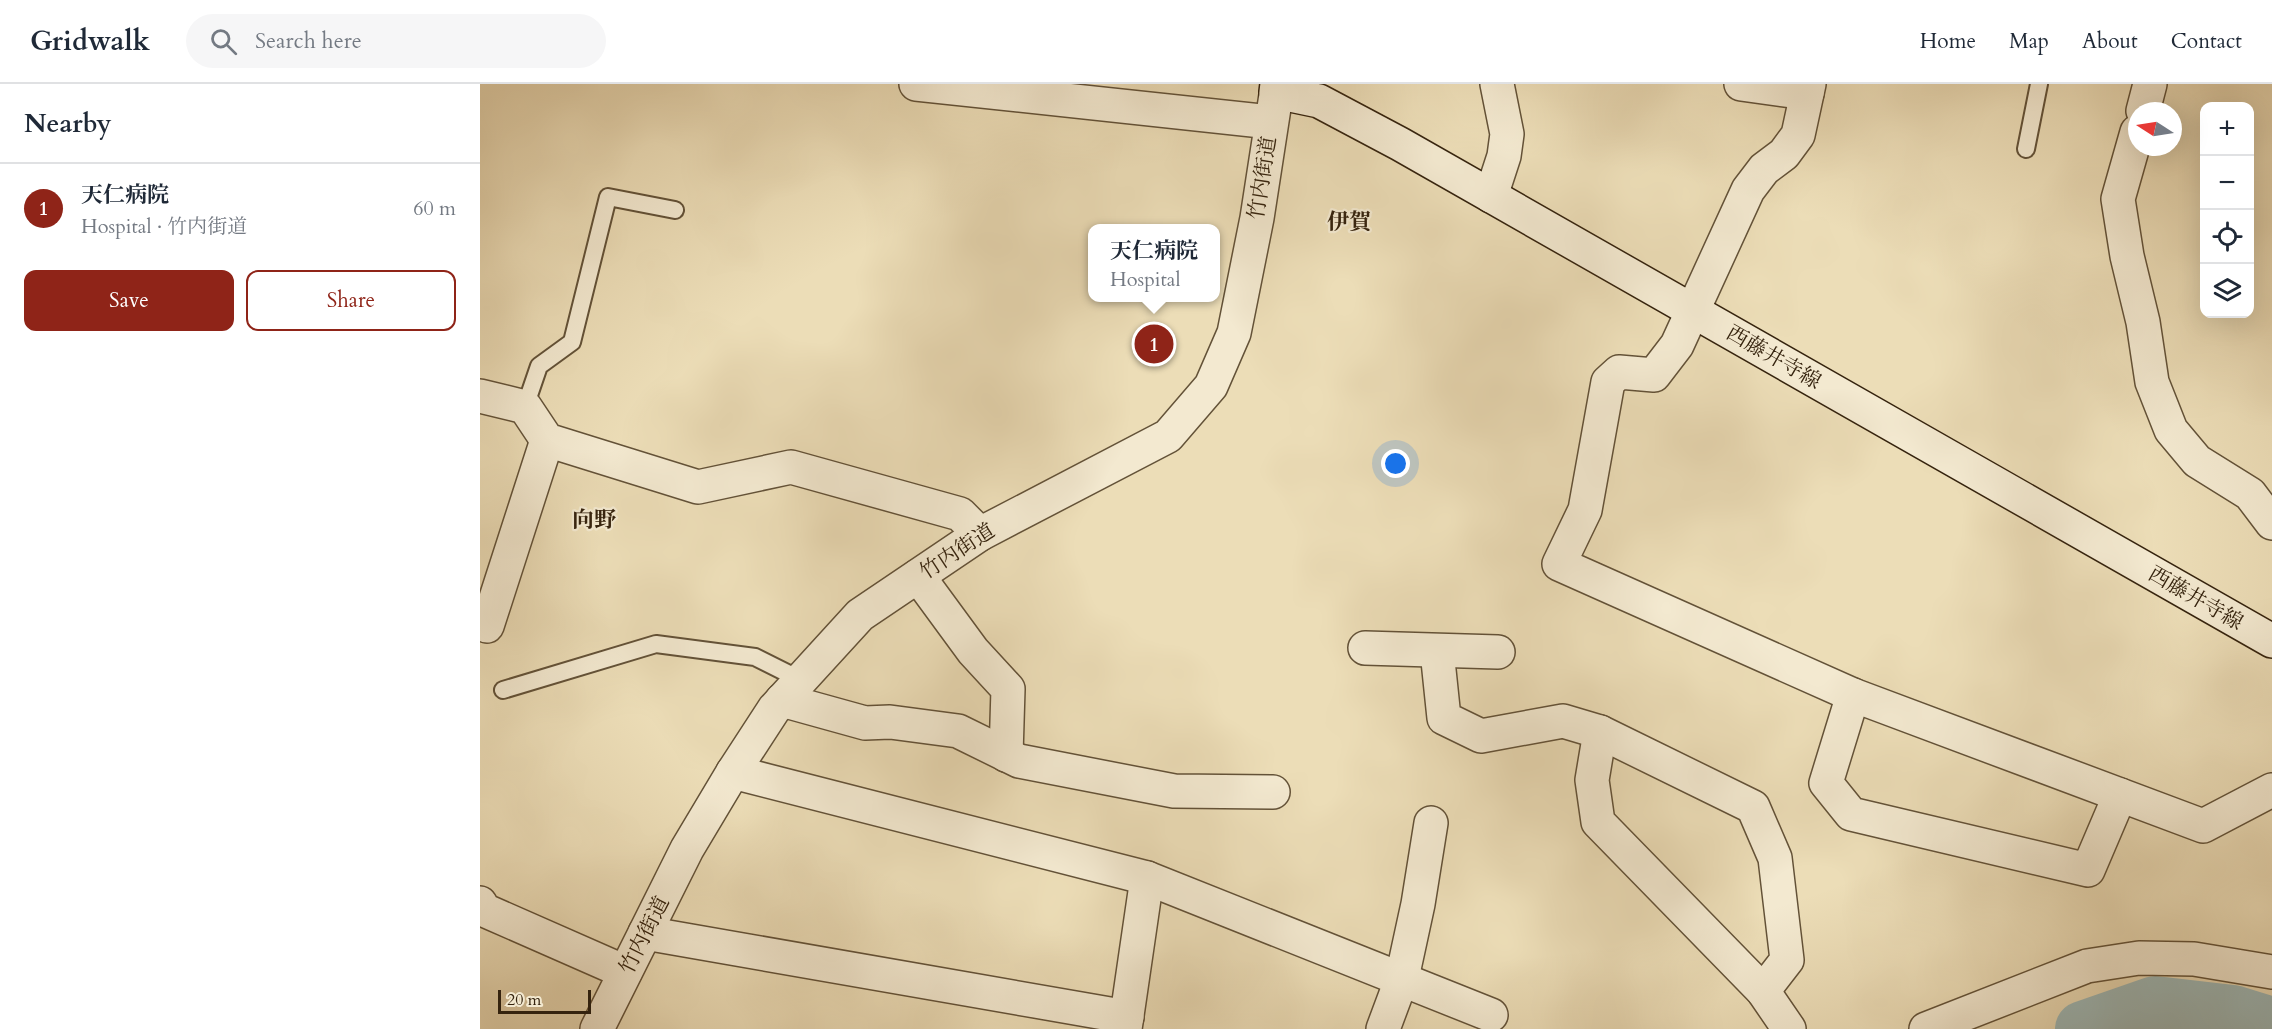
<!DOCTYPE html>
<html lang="en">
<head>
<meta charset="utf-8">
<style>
  body { margin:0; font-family:Cardo,"Noto Serif JP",serif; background:#f6f6f7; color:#1f2937 }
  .controls { position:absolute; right:18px; top:18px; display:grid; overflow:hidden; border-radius:12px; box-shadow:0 6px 24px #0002 }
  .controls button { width:54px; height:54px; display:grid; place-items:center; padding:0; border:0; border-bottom:2px solid #e0e1e3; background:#fff; color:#1f2937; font:30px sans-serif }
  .compass { position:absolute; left:1648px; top:18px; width:54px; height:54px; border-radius:50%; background:#fff; box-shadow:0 6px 24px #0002; rotate:282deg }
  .scale { position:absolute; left:18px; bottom:15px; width:93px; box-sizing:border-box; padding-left:6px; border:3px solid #35230e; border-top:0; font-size:16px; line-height:21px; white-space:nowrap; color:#35230e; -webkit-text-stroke:4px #f3e9d0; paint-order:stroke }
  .you { position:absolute; left:916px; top:380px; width:21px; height:21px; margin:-15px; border:4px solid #fff; border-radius:50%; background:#1a73e8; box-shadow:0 0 0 9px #1a73e833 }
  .badge { display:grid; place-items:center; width:39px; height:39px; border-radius:50%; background:#8f2418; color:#fff; font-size:20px; font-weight:700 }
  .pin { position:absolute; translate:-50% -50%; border:3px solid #fff; box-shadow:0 2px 6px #0006 }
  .popup { position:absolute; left:608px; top:140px; width:132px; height:78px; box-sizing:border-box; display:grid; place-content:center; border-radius:12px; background:#fff; filter:drop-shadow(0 2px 4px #0005); font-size:20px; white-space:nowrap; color:#747a83 }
  .popup b { font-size:22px; color:#1f2937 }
  .popup::after { content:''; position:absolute; left:50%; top:100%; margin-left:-12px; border:12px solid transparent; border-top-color:#fff }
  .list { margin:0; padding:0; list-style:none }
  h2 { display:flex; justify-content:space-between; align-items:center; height:78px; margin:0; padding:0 24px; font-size:26px }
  h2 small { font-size:20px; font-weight:400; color:#747a83 }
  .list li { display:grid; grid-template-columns:39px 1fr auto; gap:18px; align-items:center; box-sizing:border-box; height:90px; padding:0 24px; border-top:2px solid #e0e1e3 }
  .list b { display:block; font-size:22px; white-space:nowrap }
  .list p { margin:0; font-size:20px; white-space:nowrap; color:#747a83 }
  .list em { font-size:20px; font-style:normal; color:#747a83 }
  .actions { display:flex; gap:12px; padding:18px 24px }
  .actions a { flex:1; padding:14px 0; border:2px solid #8f2418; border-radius:12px; text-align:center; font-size:21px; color:#8f2418 }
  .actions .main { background:#8f2418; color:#fff }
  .icon { flex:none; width:33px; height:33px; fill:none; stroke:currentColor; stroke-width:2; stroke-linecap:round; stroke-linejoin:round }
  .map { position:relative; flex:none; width:1792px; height:945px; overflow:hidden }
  header { display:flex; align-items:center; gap:36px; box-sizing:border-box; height:84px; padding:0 30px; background:#fff; border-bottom:2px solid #e0e1e3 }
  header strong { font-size:28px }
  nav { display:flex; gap:33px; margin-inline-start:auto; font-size:21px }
  .search { width:420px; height:54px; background:#f6f6f7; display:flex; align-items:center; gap:15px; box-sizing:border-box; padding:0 21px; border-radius:33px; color:#747a83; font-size:22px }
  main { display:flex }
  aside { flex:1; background:#fff }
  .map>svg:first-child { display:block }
</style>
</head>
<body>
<header>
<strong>Gridwalk</strong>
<div class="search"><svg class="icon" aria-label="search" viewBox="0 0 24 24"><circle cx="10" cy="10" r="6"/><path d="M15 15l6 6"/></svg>Search here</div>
<nav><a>Home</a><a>Map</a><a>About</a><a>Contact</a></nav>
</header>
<main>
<aside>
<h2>Nearby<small></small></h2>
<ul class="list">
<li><span class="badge">1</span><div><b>天仁病院</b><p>Hospital · 竹内街道</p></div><em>60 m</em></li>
</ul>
<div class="actions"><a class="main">Save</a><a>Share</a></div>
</aside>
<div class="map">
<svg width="1792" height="945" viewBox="0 0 1792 945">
  <rect width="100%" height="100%" fill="#ecddb7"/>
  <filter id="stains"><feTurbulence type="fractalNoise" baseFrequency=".00333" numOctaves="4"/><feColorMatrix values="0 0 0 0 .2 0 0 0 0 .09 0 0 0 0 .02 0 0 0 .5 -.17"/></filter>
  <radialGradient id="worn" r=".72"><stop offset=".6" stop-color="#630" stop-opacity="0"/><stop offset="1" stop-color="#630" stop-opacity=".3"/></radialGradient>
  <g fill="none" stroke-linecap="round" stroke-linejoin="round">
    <path stroke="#9db9b9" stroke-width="56" d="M 1603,945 L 1675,920 L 1753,929 L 1792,941"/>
    <defs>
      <g id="service">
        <path d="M 1546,65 L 1559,0"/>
        <path d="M 45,323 L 59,282 L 92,258 L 128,113 L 195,126"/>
        <path d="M 23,606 L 176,560 L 275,573 L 321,596"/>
      </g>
      <g id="minor">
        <path d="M 1261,0 L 1327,9"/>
        <path d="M 1329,0 L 1318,51 L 1304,70 L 1284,85 L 1268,106 L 1197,261 L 1174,291 L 1139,288 L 1128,298 L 1105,426 L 1079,480 L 1373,611 L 1723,742 L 1792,706"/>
        <path d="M 1663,27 L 1670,0"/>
        <path d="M 1657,48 L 1638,115 L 1647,172 L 1663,238 L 1672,298 L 1691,346 L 1717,377 L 1770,410 L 1792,439"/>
        <path d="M 1011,112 L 1024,72 L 1027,50 L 1017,0"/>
        <path d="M 0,312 L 45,323 L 67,356 L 218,403 L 311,383 L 480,430 L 500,450"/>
        <path d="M 438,492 L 493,567 L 528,605 L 526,671"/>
        <path d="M 0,533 L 7,542 L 67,356"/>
        <path d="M 885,564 L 1018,568"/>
        <path d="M 957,567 L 964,634 L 1001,652 L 1083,637 L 1120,648 L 1273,723 L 1295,774 L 1307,876 L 1283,907"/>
        <path d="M 1373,611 L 1346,699 L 1371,730 L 1608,786 L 1640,711"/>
        <path d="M 302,616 L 385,639 L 410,638 L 478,647 L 539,677 L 694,707 L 793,708"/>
        <path d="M 1120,648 L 1112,696 L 1118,738 L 1283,907 L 1309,945"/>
        <path d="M 253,688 L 667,794 L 1011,931"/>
        <path d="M 0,819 L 4,826 L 145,888"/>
        <path d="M 165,849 L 647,933"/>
        <path d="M 117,945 L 207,765 L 253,688 L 294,625 L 380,531 L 500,450 L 688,352 L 731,302 L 754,249 L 777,134 L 796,11"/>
        <path d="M 645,945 L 667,794"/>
        <path d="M 903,945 L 922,894 L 938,820 L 951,739"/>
        <path d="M 1446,945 L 1607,882 L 1659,874 L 1714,875 L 1792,888"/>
      </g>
      <path id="tertiary" d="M 436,0 L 791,38"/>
      <path id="secondary" d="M 797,0 L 796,8 L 839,17 L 920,60 L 1792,557"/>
    </defs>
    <use href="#service" stroke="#635238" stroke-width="20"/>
    <use href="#minor" stroke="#635238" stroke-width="36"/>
    <use href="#tertiary" stroke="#635238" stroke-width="36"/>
    <use href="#secondary" stroke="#35230e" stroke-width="36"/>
    <use href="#service" stroke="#f3e9d0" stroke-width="16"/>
    <use href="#minor" stroke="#f3e9d0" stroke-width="33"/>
    <use href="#tertiary" stroke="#f3e9d0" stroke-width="33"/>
    <use href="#secondary" stroke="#f3e9d0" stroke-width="33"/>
  </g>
  <g text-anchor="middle" stroke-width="4.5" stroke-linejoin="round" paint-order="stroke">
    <g font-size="21" fill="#35230e" stroke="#f3e9d0">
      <text transform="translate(782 94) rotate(-81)" y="7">竹内街道</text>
      <text transform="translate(1294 273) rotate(30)" y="7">西藤井寺線</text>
      <text transform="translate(477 467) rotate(-33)" y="7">竹内街道</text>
      <text transform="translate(1716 514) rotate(30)" y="7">西藤井寺線</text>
      <text transform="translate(164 851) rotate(-63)" y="7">竹内街道</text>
    </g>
    <g font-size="22" font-weight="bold" fill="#35230e" stroke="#f3e9d0">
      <text x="869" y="145">伊賀</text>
      <text x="114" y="443">向野</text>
    </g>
  </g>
  <rect width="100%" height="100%" filter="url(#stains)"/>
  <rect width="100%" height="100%" fill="url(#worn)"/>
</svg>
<div class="controls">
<button>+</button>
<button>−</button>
<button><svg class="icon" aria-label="locate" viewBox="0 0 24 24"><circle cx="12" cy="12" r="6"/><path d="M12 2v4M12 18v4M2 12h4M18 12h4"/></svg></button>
<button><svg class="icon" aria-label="layers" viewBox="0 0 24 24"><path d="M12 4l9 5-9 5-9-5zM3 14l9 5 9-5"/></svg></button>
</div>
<svg class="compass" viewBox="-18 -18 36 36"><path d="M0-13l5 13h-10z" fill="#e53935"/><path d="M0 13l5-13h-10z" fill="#747a83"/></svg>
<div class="scale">20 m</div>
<div class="you"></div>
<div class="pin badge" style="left:674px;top:260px">1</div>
<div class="popup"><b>天仁病院</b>Hospital</div>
</div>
</main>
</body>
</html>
